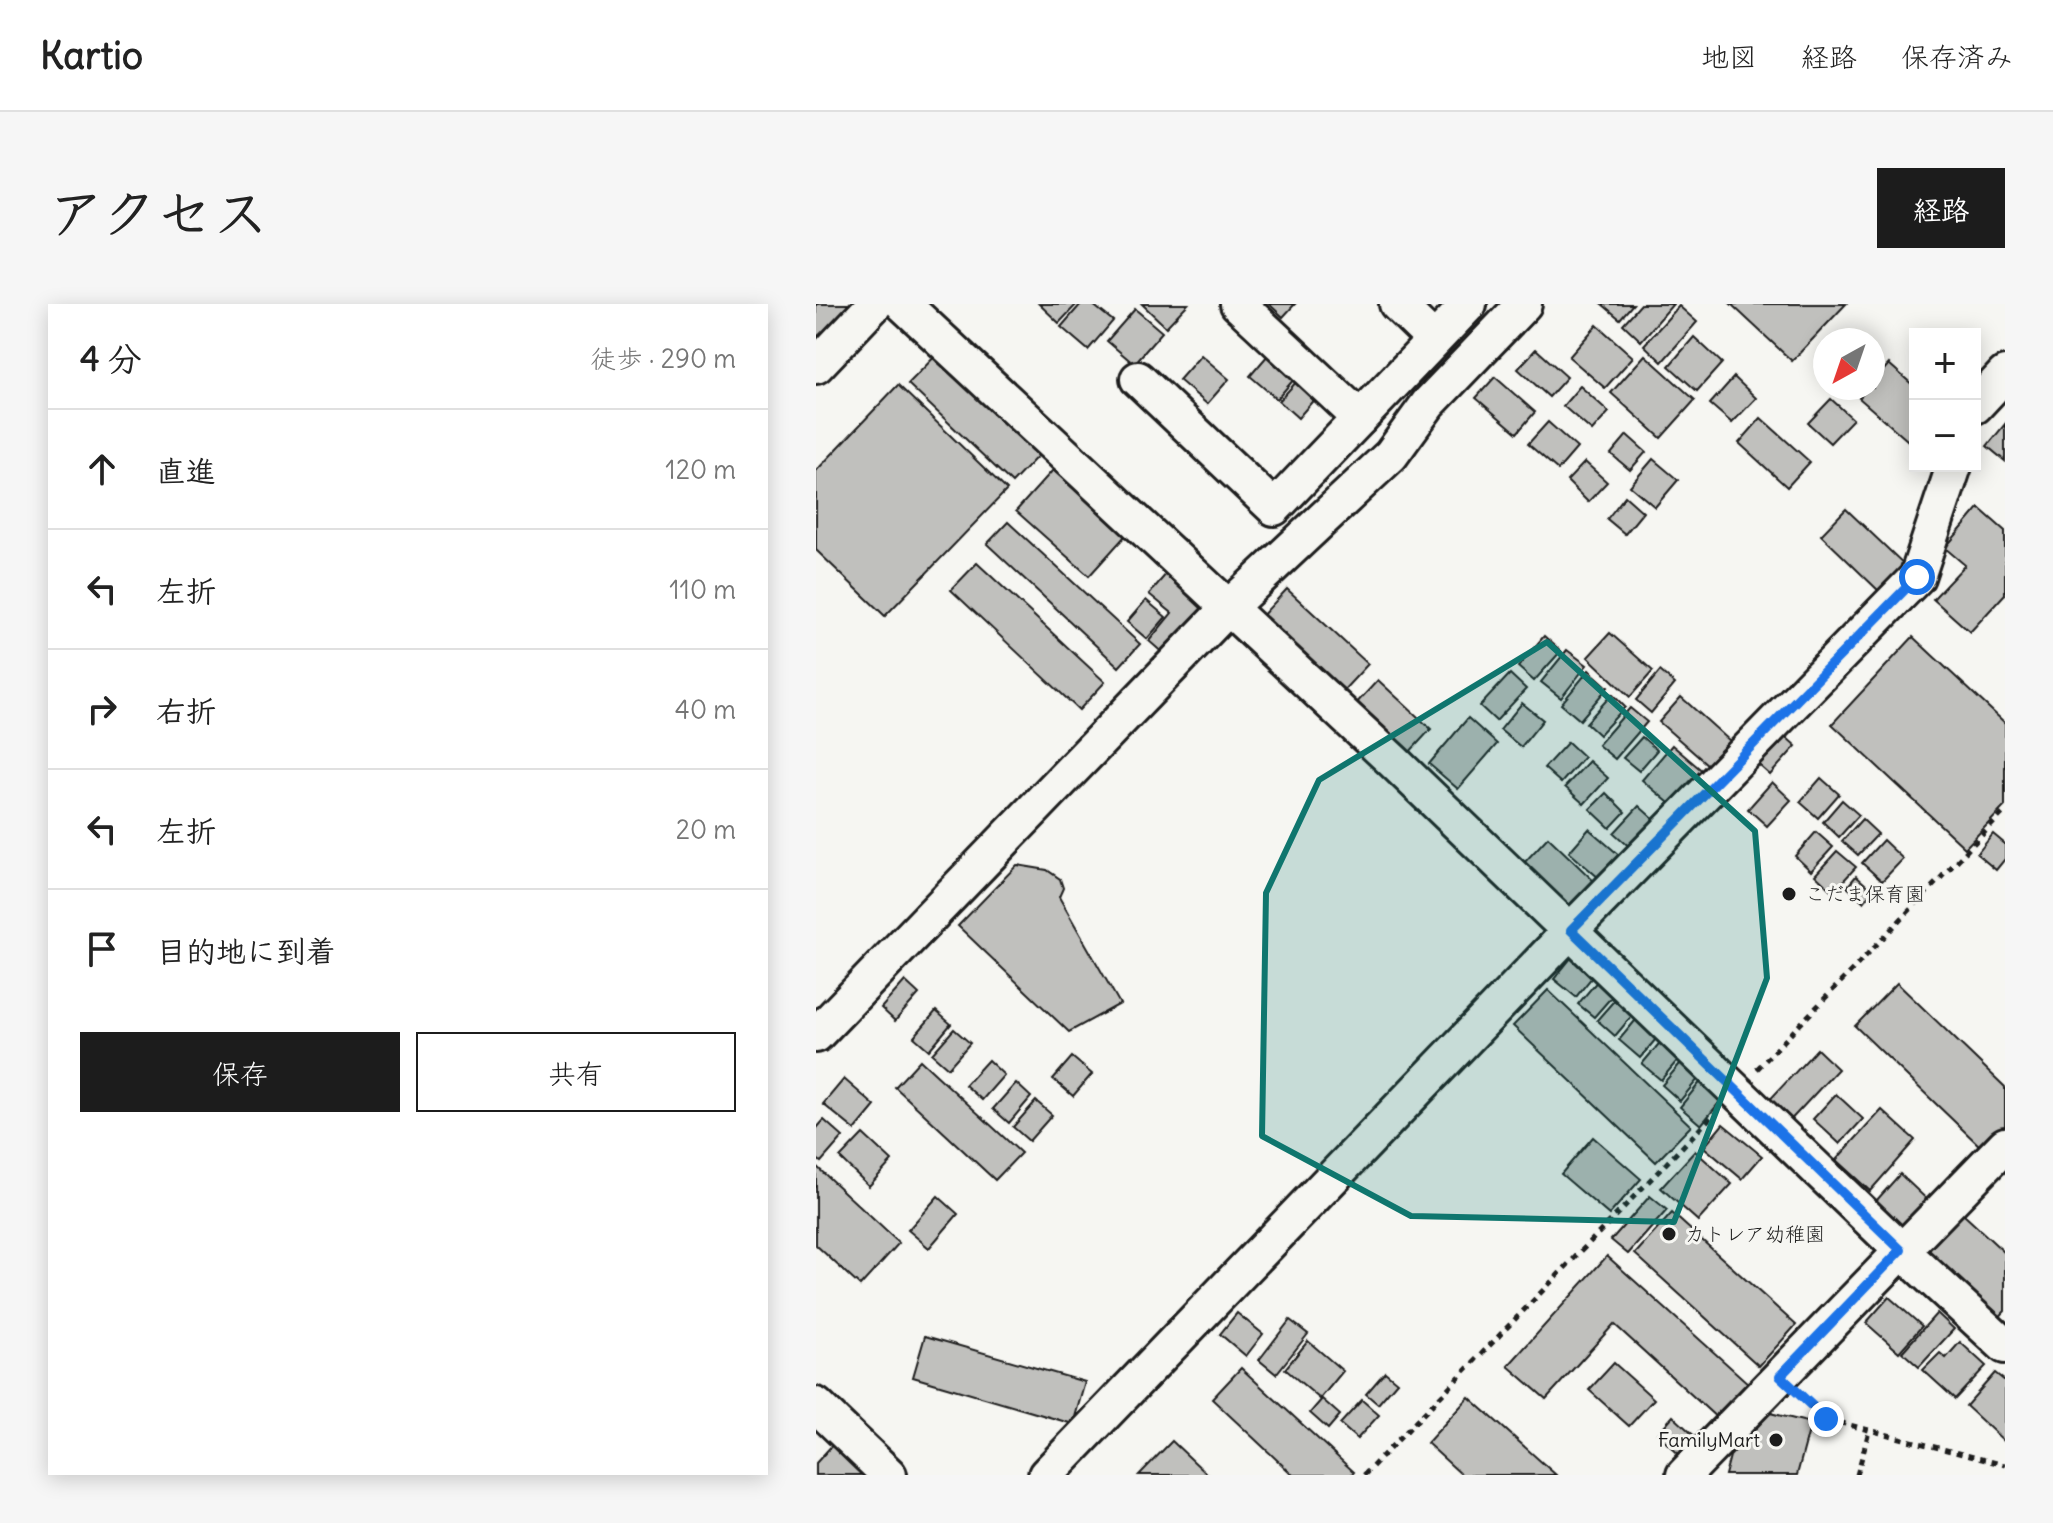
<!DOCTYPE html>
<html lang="ja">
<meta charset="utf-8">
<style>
:root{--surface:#fff;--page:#f6f6f6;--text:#222;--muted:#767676;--line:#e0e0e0;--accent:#1c1c1c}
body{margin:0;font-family:Delius,"Klee One",sans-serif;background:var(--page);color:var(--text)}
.controls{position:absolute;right:24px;top:24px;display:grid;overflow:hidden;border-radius:0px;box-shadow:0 4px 20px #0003}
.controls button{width:72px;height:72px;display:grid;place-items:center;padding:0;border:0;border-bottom:2px solid var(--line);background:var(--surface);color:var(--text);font:40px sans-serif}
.compass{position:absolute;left:997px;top:24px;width:72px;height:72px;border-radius:50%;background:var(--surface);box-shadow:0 4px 20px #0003;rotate:220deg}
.stop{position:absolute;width:24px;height:24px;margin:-18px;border:6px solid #1a73e8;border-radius:50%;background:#fff}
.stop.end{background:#1a73e8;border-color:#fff;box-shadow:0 2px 8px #0008}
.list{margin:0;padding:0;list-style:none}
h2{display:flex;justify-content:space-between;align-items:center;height:104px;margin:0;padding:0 32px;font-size:34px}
h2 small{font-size:26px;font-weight:400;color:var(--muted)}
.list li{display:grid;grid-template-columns:52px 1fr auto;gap:24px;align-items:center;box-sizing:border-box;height:120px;padding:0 32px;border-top:2px solid var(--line)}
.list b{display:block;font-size:30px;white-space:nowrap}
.list em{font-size:26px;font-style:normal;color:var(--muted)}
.actions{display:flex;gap:16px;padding:24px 32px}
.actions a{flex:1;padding:18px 0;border:2px solid var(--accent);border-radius:0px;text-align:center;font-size:28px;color:var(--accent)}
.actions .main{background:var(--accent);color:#fff}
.icon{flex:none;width:44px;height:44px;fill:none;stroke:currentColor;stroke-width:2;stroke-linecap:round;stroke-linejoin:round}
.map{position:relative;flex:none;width:1189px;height:1171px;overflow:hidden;border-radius:0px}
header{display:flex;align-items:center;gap:48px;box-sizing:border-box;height:112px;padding:0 40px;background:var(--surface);border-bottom:2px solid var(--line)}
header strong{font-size:38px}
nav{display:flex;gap:44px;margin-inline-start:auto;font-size:28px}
.intro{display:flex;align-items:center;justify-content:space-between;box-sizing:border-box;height:192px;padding:0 48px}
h1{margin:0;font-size:56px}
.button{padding:20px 36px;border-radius:0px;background:var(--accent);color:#fff;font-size:28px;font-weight:700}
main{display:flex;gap:48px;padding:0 48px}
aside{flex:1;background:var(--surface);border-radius:0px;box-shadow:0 4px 20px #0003}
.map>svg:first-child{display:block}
</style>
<header>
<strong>Kartio</strong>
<nav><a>地図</a><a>経路</a><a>保存済み</a></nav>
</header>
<div class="intro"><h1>アクセス</h1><a class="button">経路</a></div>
<main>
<aside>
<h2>4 分<small>徒歩 · 290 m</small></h2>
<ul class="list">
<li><svg class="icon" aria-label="ahead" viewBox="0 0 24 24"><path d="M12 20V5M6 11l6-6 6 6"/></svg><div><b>直進</b></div><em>120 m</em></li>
<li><svg class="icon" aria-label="left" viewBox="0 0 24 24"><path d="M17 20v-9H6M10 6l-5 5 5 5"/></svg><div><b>左折</b></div><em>110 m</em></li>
<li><svg class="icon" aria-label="right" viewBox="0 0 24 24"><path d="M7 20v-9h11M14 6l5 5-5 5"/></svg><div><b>右折</b></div><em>40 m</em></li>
<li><svg class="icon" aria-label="left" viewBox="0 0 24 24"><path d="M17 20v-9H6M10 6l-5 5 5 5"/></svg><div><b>左折</b></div><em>20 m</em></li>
<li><svg class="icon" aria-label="arrive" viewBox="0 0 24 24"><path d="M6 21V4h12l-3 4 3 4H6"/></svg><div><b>目的地に到着</b></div></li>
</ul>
<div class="actions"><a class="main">保存</a><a>共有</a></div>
</aside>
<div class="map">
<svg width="1189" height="1171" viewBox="0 0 1189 1171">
<rect width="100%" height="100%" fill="#f6f6f2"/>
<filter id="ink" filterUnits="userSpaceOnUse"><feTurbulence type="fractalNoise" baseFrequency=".0125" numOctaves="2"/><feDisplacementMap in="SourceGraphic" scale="16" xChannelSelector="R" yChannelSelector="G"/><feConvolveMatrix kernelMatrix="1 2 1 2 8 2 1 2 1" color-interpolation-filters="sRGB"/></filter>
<g filter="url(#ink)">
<g fill="#c0c0bd" stroke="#1c1c1c" stroke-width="2">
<path d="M0,0h42l-34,38 -8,-8z"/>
<path d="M223,0h38l-18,19z"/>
<path d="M265,0h11l21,17 -25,29 -27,-23z"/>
<path d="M326,0h46l-22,23z"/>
<path d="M453,0h26l-12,13z"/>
<path d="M786,0h31l-13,15z"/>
<path d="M825,0h32l-32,37 -18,-17z"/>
<path d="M915,0h115l-54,57z"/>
<path d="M863,2l18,16 -35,40 -18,-17z"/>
<path d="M319,5l27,23 -28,32 -27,-23z"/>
<path d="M781,21l36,32 -28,31 -36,-31z"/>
<path d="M878,33l28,26 -25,28 -28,-25z"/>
<path d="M129,42l103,99 -36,38 -104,-99z"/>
<path d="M720,45l31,28 -18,20 -31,-28z"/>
<path d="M385,51l28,24 -22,25 -28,-24z"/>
<path d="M452,51l27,23 -18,21 -27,-23z"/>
<path d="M829,51l50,45 -34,38 -50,-45z"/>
<path d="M1073,60l26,23v60l-56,-49 9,-10h5v-6z"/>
<path d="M679,73l40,35 -18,21 -41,-35z"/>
<path d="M918,73l22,21 -24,25 -22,-19z"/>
<path d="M482,76l19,16 -19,22 -19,-17z"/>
<path d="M82,81l109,105 -122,126 -69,-66v-79z"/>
<path d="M764,82l29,26 -17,19 -29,-25z"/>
<path d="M1015,95l22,20 -23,24 -22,-20z"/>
<path d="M945,114l49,44 -23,25 -48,-44z"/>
<path d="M732,118l29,26 -19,22 -30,-26z"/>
<path d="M1189,120v37l-18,-15z"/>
<path d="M811,131l19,17 -16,18 -19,-16z"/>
<path d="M837,155l25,21 -23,27 -25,-21z"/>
<path d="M769,158l22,20 -19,20 -21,-21z"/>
<path d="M237,166l73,65 -37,41 -73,-65z"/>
<path d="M809,192l18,16 -18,22 -18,-15z"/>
<path d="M1163,204l26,23v63l-35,38 -37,-33 32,-34 -20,-17z"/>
<path d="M1030,205l62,59 -25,27 -62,-60z"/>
<path d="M192,218l132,122 -21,23 -132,-123z"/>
<path d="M161,259l128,119 -26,28 -128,-120z"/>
<path d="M351,269l39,34 -41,48 -16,-14 23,-28 -23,-19z"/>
<path d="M471,285l81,75 -27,29 -82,-74z"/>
<path d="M330,296l20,17 -19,22 -20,-17z"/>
<path d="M794,329l43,38 -23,26 -42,-40z"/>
<path d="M728,332l17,15 -27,30 -16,-14z"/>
<path d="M1097,333l92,86v83l-40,42 -133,-124z"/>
<path d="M751,346l20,15 -26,33 -20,-16z"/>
<path d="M773,366l19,17 -28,33 -19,-16z"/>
<path d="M844,367l15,13 -24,29 -15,-13z"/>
<path d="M694,370l16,15 -30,32 -16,-15z"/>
<path d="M562,376l53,49 -25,27 -53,-49z"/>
<path d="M796,390l13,13 -26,28 -13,-12z"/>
<path d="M865,393l49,44 -22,24 -49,-43z"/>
<path d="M706,399l21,17 -22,27 -21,-17z"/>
<path d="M814,404l17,14 -32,37 -17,-14z"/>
<path d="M652,414l29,26 -39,45 -29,-25z"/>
<path d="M960,424l20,18 -26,29 -20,-18z"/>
<path d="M826,433l15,13 -18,21 -16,-13z"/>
<path d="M752,438l16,15 -23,26 -17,-15z"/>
<path d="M856,441l33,28 -30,35 -33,-28z"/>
<path d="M773,457l19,17 -24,26 -19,-17z"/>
<path d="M1005,474l18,16 -21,24 -18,-16z"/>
<path d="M956,478l19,18 -24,26 -19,-17z"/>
<path d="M790,489l19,19 -15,16 -20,-19z"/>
<path d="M1026,496l17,15 -20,22 -16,-15z"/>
<path d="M823,502l19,17 -25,27 -19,-17z"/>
<path d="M1046,515l16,15 -20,21 -16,-14z"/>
<path d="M773,525l30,26 -20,23 -30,-26z"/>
<path d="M1000,528l17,15 -22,24 -16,-15z"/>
<path d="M1177,530l12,10v15l-9,11 -19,-16z"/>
<path d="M732,533l50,48 -25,28 -51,-48z"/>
<path d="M1067,536l20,19 -21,22 -20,-18z"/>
<path d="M1021,547l19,16 -23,25 -18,-17z"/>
<path d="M201,561l30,5 13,9 3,9 -4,9 61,107 -51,28 -111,-106z"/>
<path d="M1040,572l17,15 -9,11 -17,-15z"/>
<path d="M755,654l22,18 -17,21 -22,-18z"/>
<path d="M783,675l16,14 -21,24 -16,-13z"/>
<path d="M89,677l14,13 -24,27 -14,-13z"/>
<path d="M1081,679l108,104v42l-21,21 -129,-124z"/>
<path d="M732,686l143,136 -35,36 -143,-136z"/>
<path d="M803,691l18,15 -22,26 -18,-16z"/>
<path d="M120,707l15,13 -22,26 -15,-13z"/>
<path d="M824,711l21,18 -21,25 -21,-18z"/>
<path d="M138,725l16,14 -22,25 -16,-14z"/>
<path d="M847,735l19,16 -21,25 -19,-16z"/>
<path d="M1001,745l21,20 -53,57 -21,-20z"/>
<path d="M256,753l20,17 -19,22 -20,-17z"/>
<path d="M869,754l18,15 -23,28 -18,-16z"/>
<path d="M104,756l101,93 -26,27 -100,-93z"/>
<path d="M172,756l16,15 -22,25 -17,-15z"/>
<path d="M28,775l31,27 -20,24 -32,-26z"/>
<path d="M886,776l21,18 -22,27 -21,-18z"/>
<path d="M200,779l15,14 -22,26 -16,-14z"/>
<path d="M1020,790l27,25 -23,25 -27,-25z"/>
<path d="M220,797l16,14 -23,26 -16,-14z"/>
<path d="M1066,806l33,30 -45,51 -34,-31z"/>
<path d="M8,816l19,17 -22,25 -5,-4v-29z"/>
<path d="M907,820l39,32 -20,23 -38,-32z"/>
<path d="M47,830l29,27 -23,25 -29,-28z"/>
<path d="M777,833l48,42 -32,36 -48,-41z"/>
<path d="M879,847l37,33 -34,37 -37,-33z"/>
<path d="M0,862l83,77 -39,43 -44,-41z"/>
<path d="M1084,870l33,31 -24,27 -33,-31z"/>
<path d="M122,892l20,18 -29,34 -21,-18z"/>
<path d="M834,892l17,14 -39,44 -17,-14z"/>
<path d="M856,909l124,112 -37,41 -124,-112z"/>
<path d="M1147,910l42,39v58l-11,12 -72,-67z"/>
<path d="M791,952l142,128 -31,35 -104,-95 -68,75 -38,-33z"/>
<path d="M1073,993l33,29 -23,26 -33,-29z"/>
<path d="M421,1009l26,21 -17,22 -26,-22z"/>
<path d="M1121,1009l17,16 -35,38 -17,-15z"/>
<path d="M474,1016l18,14 -32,40 -17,-14z"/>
<path d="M109,1032l160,46 -12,42 -160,-47z"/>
<path d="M492,1037l35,30 -23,28 -35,-30z"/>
<path d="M1144,1038l26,24 -31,33 -32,-29 17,-17 6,5z"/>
<path d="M798,1059l40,36 -25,27 -40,-36z"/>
<path d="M425,1064l113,104 -3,3h-58l-81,-76z"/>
<path d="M569,1068l12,10 -19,22 -12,-10z"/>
<path d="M1179,1069l10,8v61l-39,-36z"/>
<path d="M653,1093l87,78h-94l-35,-32z"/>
<path d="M506,1095l18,16 -12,14 -18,-16z"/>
<path d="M546,1096l17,15 -22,24 -17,-15z"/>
<path d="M954,1109l41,10 -14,52h-72l5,-19z"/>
<path d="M857,1112l29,27 -16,18 -29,-27z"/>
<path d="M356,1137l36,34h-69z"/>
<path d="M19,1138l34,33h-53v-12z"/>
</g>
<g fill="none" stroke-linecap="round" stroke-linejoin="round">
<defs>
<g id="street">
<path d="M87,0l491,458 507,488 104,96"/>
<path d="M422,0l122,114"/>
<path d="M581,0l37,36"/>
<path d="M0,62l59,-62"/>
<path d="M322,75l136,129 195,-204"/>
<path d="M1159,102l30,-32"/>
<path d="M0,731l413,-428 162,-152 37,-51 96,-100"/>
<path d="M0,1101l73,70"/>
<path d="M230,1171l525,-545 346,-353 37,-111"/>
<path d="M868,1171l321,-330"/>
</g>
</defs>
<use href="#street" stroke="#1c1c1c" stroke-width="40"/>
<g stroke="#1c1c1c" stroke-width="5" stroke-dasharray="6 6" stroke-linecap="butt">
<path d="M941,765l248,-258"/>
<path d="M985,1092l25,23 179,46"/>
<path d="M548,1171l353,-364"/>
<path d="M1041,1171l12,-44"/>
</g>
<use href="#street" stroke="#f6f6f2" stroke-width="34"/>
</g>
</g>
<g fill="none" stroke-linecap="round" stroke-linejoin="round" filter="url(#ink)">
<path stroke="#1a73e8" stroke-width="10" d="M1010,1115l-46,-43 121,-126 -330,-320 346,-353"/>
</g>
<path fill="#0f766e" fill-opacity="0.2" stroke="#0f766e" stroke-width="6" stroke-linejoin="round" d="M731,338l208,189 12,147 -93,244 -263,-6 -149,-80 4,-243 53,-113z"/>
<g fill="#1c1c1c" stroke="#f6f6f2" stroke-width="3">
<circle cx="973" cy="590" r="8"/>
<circle cx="853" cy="930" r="8"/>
<circle cx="960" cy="1136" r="8"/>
</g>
<g text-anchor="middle" stroke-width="6" stroke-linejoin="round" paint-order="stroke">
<g font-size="20" fill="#1c1c1c" stroke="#f6f6f2" text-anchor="start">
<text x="989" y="597">こだま保育園</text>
<text x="869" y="937">カトレア幼稚園</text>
<text x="944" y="1143" text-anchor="end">FamilyMart</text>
</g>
</g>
</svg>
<div class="controls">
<button>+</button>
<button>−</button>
</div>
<svg class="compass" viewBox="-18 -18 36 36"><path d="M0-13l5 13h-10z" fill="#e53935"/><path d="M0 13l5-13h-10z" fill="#767676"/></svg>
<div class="stop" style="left:1101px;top:273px"></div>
<div class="stop end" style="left:1010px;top:1115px"></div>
</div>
</main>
